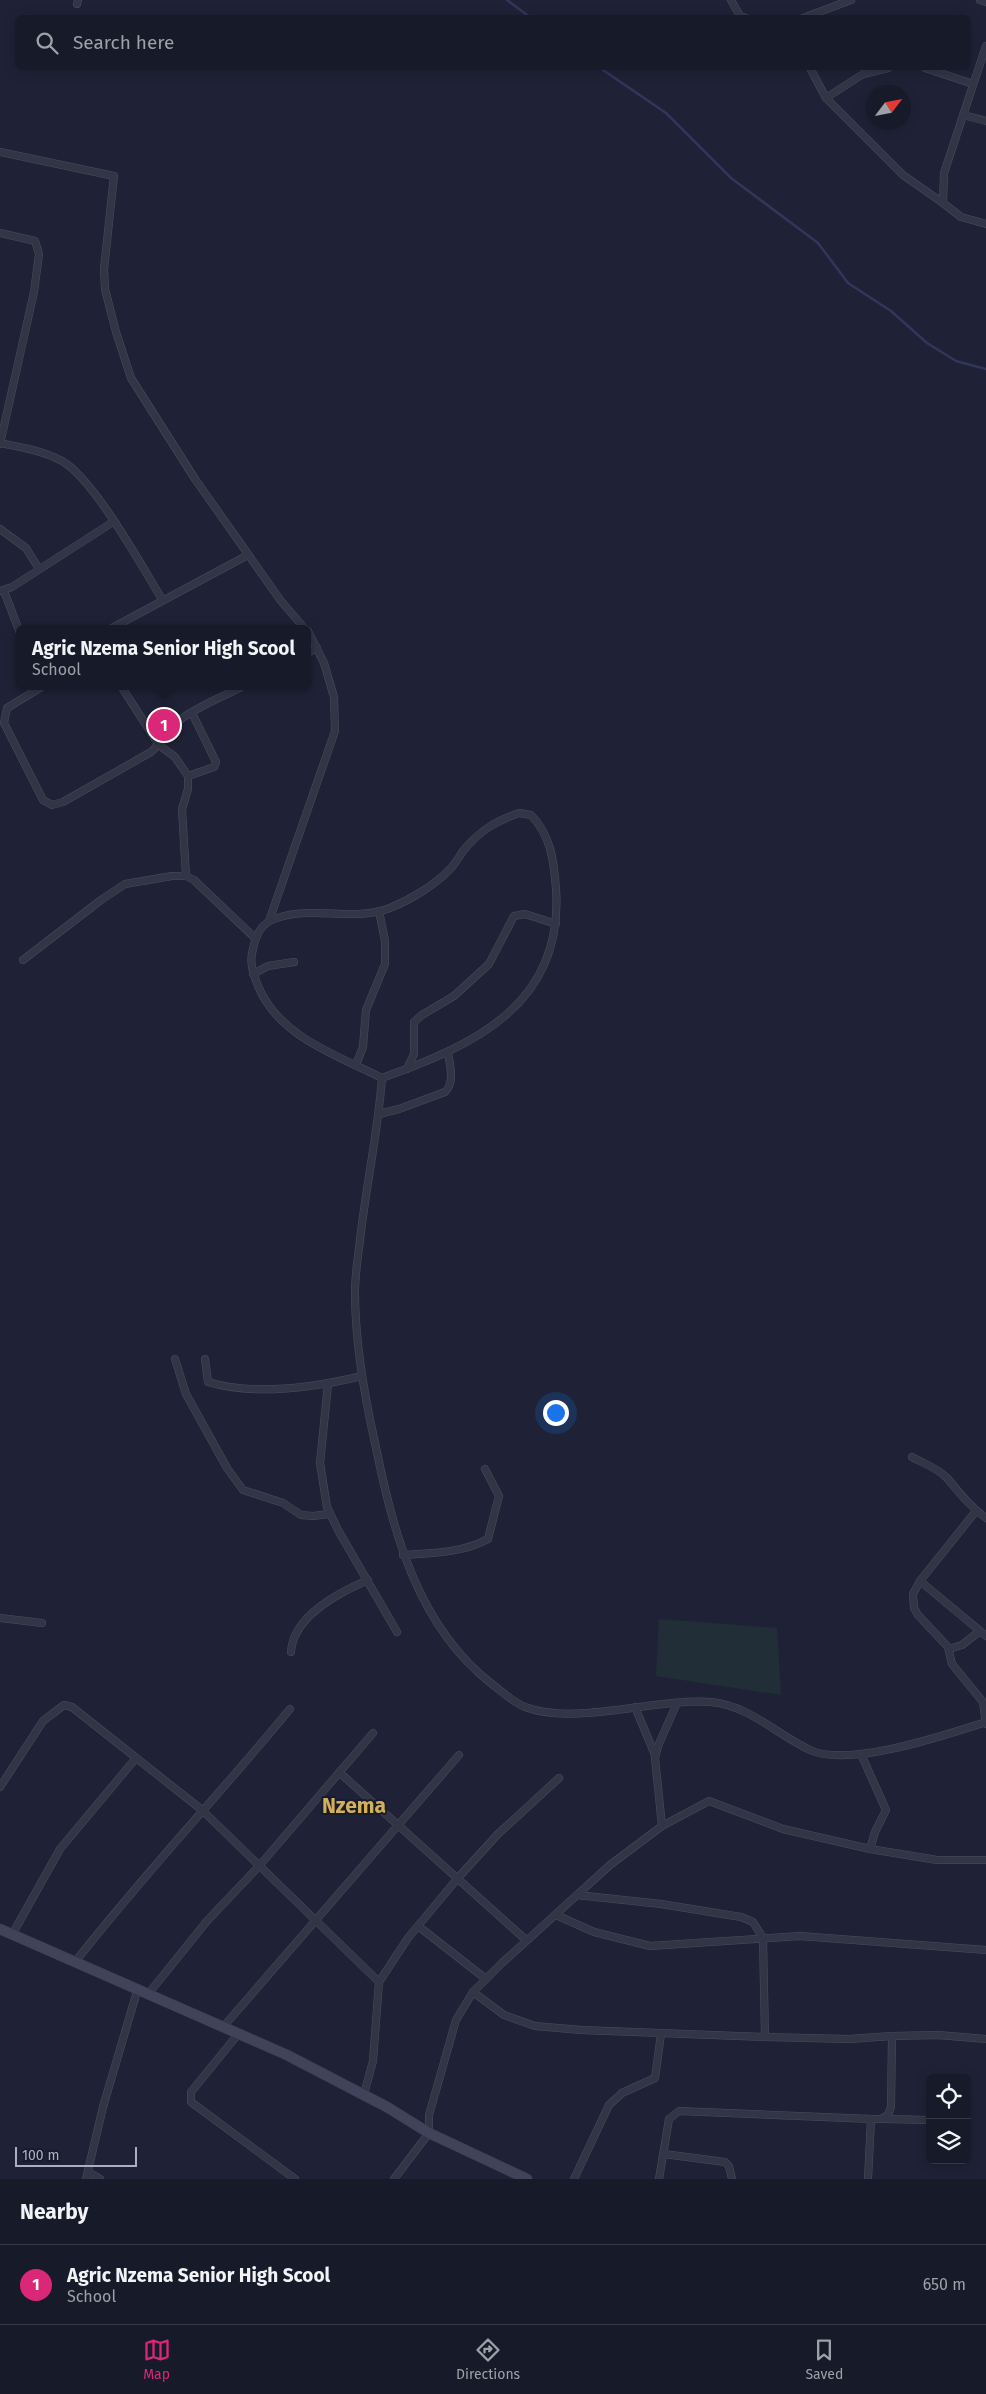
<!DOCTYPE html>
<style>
:root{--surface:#171a28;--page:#202330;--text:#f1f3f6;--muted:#9ea1a8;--line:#363845;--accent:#db2777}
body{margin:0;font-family:"Fira Sans",sans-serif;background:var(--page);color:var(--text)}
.controls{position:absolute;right:15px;bottom:15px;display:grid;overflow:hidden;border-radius:8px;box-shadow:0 2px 12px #0003}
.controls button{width:45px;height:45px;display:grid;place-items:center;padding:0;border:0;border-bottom:1px solid var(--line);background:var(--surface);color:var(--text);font:25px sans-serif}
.compass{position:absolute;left:866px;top:85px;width:45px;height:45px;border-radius:50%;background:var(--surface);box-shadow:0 2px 12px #0003;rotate:58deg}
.scale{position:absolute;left:15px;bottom:12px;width:122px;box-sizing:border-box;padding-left:5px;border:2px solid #acafc4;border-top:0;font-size:14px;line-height:18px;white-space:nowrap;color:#acafc4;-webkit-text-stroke:4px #181b2b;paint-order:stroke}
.you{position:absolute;left:555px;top:1412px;width:18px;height:18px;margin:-12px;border:4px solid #fff;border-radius:50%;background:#1a73e8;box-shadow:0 0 0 8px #1a73e833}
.badge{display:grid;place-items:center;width:32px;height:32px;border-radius:50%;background:var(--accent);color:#fff;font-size:16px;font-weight:700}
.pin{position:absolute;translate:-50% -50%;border:2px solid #fff;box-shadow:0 1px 5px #0006}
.popup{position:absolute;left:16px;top:625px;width:295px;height:65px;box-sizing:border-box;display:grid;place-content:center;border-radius:8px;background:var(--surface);filter:drop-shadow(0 1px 4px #0005);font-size:16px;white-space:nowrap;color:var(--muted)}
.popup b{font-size:19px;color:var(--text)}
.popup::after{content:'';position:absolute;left:50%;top:100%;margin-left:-10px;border:10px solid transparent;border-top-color:var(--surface)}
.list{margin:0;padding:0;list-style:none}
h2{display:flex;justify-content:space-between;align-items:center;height:65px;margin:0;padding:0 20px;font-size:21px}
h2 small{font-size:16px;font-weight:400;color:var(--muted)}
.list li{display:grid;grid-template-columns:32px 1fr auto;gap:15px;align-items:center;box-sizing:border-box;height:80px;padding:0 20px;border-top:1px solid var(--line)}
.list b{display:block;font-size:19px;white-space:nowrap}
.list p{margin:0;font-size:16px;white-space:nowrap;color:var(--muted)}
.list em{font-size:16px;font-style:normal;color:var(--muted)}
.icon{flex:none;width:28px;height:28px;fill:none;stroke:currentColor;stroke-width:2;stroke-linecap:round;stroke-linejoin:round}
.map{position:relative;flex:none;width:986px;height:2179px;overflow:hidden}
.search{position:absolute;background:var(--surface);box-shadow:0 2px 12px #0003;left:15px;right:15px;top:15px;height:55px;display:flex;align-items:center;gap:12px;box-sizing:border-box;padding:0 18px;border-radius:8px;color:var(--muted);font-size:19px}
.sheet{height:145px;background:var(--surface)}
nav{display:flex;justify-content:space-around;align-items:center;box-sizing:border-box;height:70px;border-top:1px solid var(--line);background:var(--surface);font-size:14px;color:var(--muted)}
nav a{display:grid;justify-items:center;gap:2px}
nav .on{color:var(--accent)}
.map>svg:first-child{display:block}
</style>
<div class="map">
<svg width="986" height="2179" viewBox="0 0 986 2179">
<rect width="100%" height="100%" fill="#1f2236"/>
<path fill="#212e37" d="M659,1619l118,9 4,67 -125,-19z"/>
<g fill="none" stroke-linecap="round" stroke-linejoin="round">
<g stroke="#31365b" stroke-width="2.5">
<path d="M507,0l24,18"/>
<path d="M600,68l66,45 65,65 87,65 30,40 43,28 36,32 29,18 30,8"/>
</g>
<defs>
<g id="street">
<path d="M731,0l9,16 6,2"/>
<path d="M980,0l6,2"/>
<path d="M77,4l1,-4"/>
<path d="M803,18l48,-18"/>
<path d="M986,46l-42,127 -1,30 18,14 25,7"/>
<path d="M810,68l16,30 37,-24 25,-6"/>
<path d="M925,68l48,16"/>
<path d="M826,98l77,77 40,28"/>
<path d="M963,115l23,6"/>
<path d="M0,152l114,24 -10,93 1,20 11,43 15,46 64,101 86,122 24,28"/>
<path d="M0,233l35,8 4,13 -5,38 -34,152"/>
<path d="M0,443c21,4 43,8 62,18 32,18 79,104 100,138"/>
<path d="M0,529l26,19 13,21"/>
<path d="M0,591l12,-4 101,-65"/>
<path d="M4,591l16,42"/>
<path d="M110,629l138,-74"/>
<path d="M308,653l9,-5"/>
<path d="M43,686l-36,22 -3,15 39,77 9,5 11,-3 88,-50c11,-10 17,-23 29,-32 18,-14 43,-23 63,-34"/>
<path d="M121,686l38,59 16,12 13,19v13l-6,20 4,67"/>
<path d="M188,776l26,-9 2,-5 -24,-49"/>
<path d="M519,813l12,2c20,21 23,46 25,74 8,115 -81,156 -174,189 -45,-23 -103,-41 -124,-92 -5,-13 -9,-24 -5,-37 2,-10 7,-23 17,-28 37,-18 82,2 120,-13 20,-8 45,-23 60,-39 5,-5 9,-12 13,-18 16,-20 33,-30 56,-38z"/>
<path d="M269,921l66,-190 -1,-34 -10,-34 -16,-32"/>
<path d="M23,960l78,-60 24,-16 47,-8h14l8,4 61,58"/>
<path d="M253,974l15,-8 26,-4"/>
<path d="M356,1065l7,-18 3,-37 19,-46v-23l-6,-30"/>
<path d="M407,1069l7,-15v-32l8,-7 32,-19 35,-32 25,-48 11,-2 31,10"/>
<path d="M382,1078c-4,54 -16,108 -22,162 -2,17 -5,35 -5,52 0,50 9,102 20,151 18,88 42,183 117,241 10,8 21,18 33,23 49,19 131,-9 186,-5 37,3 67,33 99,48 39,18 135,-15 176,-28"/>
<path d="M379,1114l20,-5 46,-17c10,-9 5,-27 3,-39"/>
<path d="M175,1359l11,35 41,74 16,22 40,13 18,12 12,1 16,-2"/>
<path d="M205,1359l3,23c46,14 108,5 154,-6"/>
<path d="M328,1384l-8,79 7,44 11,23 59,102"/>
<path d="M912,1457c11,6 27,12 35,21 12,14 23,29 39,40"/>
<path d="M976,1511l-56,70 -7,13 1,14 4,7 30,32 4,17 31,38 3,22"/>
<path d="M403,1555c28,-2 60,-2 85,-16l11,-43 -14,-27"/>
<path d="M920,1581l66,55"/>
<path d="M0,1618l42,5"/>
<path d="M949,1649l13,-4 18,-14"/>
<path d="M291,1652c2,-36 47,-59 77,-72"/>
<path d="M635,1707l20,48"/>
<path d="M861,1754l25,56 -11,22 -5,17 67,11h49"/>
<path d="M340,1773l186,167"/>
<path d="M0,1787l43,-66 21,-16 8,2 130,103 177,172"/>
<path d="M662,1826l47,-25 74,28 87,20"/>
<path d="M577,1895l84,9 80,13 12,5 10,16 2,99"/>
<path d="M556,1915l38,17 56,14 150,-10 186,14"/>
<path d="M418,1926l68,53"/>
<path d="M13,1933l47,-84 76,-91"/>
<path d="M76,1961c68,-87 144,-167 214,-252"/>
<path d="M473,1992l31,23 31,11 46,4 184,7 84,2 43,-3"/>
<path d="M149,1993l58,-72 53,-56 113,-132"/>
<path d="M224,2026l235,-271"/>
<path d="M239,2033l-48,59v10l104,77"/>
<path d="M364,2094l9,-33 6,-79 29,-44 49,-59 41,-45 61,-56"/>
<path d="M884,2119l46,1"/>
<path d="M664,2154l61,8 4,4 3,13"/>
<path d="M88,2172l12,7"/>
<path d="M86,2179l17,-72 35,-119"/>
<path d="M394,2179l35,-46v-18l27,-95 17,-28 29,-29 108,-98 52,-39 -7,-68 3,-12 19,-43"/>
<path d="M574,2179l35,-74 13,-12 33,-15 6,-44"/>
<path d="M659,2179l10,-60 10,-8 192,8"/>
<path d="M868,2179l3,-60h10l7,-4 3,-8 1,-71 46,-1 48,4"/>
</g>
<path id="secondary" d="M0,1929l287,126 100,52 42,26 98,46"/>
</defs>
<use href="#street" stroke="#4a4d5f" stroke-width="8"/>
<use href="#secondary" stroke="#393c4d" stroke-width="11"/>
<use href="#street" stroke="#323546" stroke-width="7"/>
<use href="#secondary" stroke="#404359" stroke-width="10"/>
</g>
<g text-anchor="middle" stroke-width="4" stroke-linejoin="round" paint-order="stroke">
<g font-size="21" font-weight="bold" fill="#d3b058" stroke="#181b2b">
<text x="354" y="1813">Nzema</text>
</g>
</g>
</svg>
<div class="controls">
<button><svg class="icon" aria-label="locate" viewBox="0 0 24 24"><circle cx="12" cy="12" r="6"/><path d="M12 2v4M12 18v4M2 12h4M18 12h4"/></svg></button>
<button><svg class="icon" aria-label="layers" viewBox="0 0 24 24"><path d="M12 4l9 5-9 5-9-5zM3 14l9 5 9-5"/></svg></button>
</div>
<svg class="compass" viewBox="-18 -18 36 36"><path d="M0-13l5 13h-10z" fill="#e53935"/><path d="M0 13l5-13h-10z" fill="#9ea1a8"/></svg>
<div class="scale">100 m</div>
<div class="you"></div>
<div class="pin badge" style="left:164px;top:725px">1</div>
<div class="popup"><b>Agric Nzema Senior High Scool</b>School</div>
<div class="search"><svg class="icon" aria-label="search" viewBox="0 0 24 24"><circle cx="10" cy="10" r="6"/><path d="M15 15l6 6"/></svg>Search here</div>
</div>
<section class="sheet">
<h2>Nearby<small></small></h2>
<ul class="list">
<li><span class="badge">1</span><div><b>Agric Nzema Senior High Scool</b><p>School</p></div><em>650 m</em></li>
</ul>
</section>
<nav>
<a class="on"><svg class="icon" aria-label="map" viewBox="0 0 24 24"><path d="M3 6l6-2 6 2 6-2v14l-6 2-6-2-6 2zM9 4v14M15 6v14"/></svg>Map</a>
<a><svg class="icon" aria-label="directions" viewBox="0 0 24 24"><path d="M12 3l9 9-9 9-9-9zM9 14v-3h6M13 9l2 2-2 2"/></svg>Directions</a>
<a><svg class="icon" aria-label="saved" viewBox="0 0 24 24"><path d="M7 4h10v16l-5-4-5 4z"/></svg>Saved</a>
</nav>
